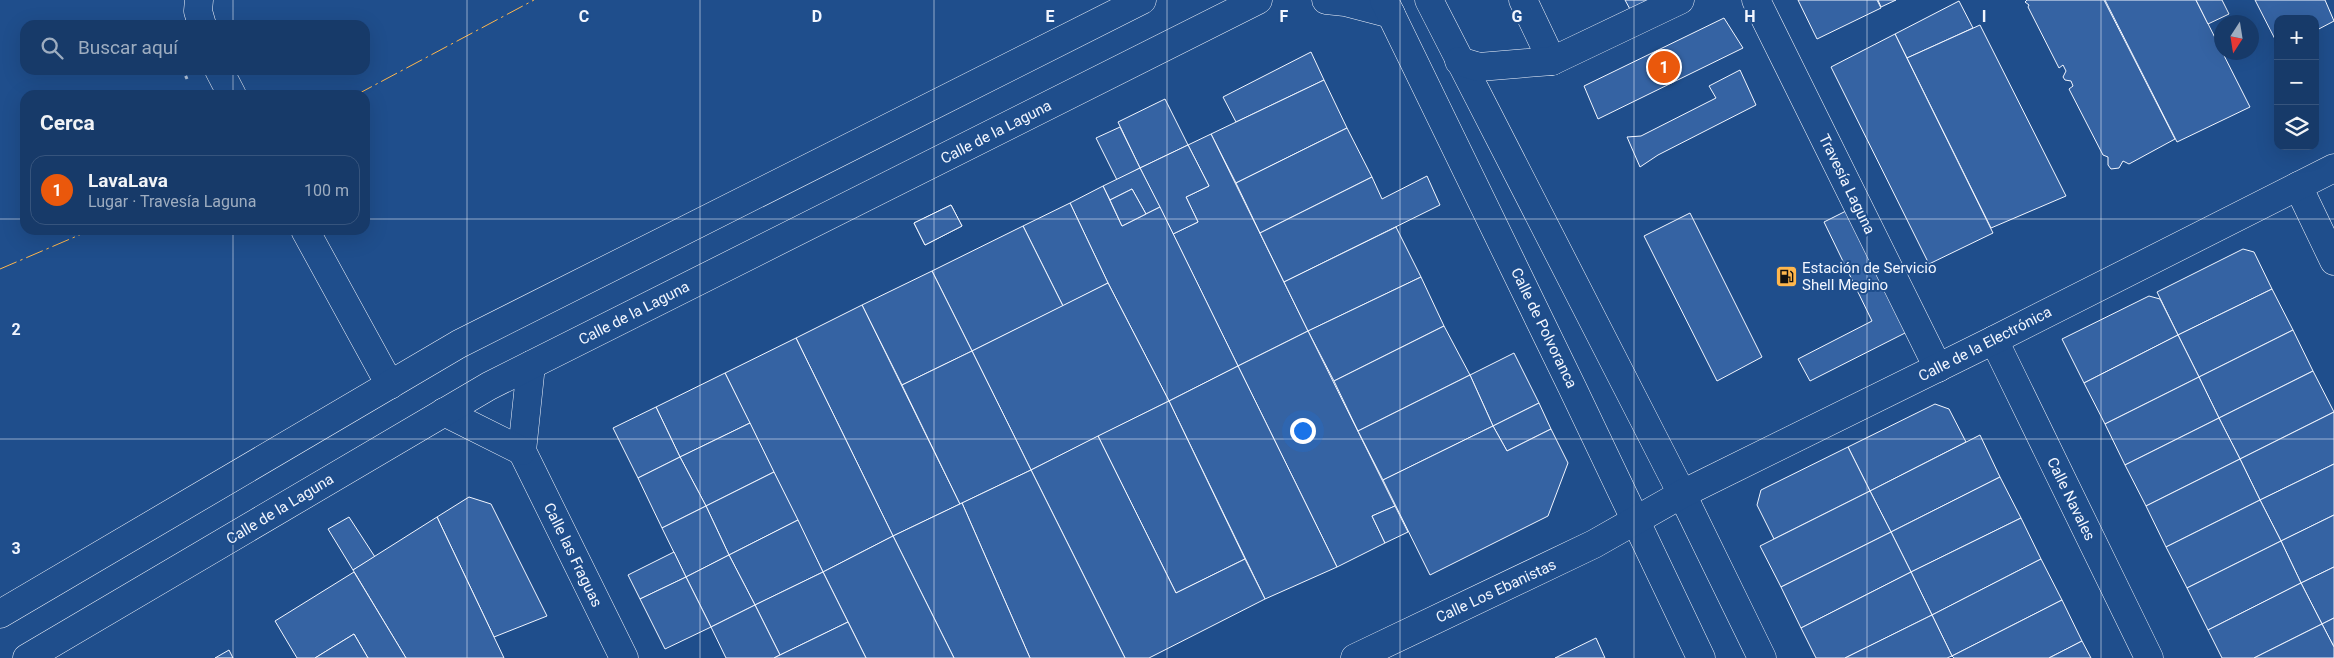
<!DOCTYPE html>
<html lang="es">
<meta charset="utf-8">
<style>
:root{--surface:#173a69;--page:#20416f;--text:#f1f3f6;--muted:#9eadc0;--line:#36547d;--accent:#ea580c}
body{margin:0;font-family:Roboto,sans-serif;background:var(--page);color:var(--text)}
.controls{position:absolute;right:15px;top:15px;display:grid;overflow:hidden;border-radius:10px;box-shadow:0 5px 20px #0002}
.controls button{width:45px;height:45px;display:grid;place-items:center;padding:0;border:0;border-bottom:1px solid var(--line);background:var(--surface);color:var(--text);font:25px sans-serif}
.compass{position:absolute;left:2214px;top:15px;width:45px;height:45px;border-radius:50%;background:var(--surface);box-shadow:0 5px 20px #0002;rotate:192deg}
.you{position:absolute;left:1302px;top:430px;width:18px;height:18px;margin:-12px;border:4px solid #fff;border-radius:50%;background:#1a73e8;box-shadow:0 0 0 8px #1a73e833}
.badge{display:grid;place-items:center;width:32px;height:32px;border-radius:50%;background:var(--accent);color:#fff;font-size:16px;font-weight:700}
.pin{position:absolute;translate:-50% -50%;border:2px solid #fff;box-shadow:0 1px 5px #0006}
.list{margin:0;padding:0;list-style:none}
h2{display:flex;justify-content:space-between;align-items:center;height:65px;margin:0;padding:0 20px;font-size:21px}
h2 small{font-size:16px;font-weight:400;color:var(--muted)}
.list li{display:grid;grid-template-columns:32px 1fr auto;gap:15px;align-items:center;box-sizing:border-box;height:70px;margin:0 10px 10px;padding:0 10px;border:1px solid var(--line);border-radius:15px}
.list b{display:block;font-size:19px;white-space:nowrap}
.list p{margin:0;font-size:16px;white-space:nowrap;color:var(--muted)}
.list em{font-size:16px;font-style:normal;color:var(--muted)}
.icon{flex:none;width:28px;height:28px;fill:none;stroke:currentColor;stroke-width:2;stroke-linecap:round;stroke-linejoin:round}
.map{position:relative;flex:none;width:2334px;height:658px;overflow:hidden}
.search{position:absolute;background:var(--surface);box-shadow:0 5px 20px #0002;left:20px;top:20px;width:350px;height:55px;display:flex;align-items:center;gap:12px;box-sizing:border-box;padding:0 18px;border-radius:15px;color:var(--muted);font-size:19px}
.panel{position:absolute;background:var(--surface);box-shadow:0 5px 20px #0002;left:20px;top:90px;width:350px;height:145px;border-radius:15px}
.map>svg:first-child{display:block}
</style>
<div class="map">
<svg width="2334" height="658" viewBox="0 0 2334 658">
<rect width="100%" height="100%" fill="#1f4e8c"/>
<g fill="#3563a3" stroke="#f2f6ff">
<path d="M1625,0h29l-23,11z"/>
<path d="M1798,0h79l4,8 -64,31z"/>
<path d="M1878,0h18l-15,7z"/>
<path d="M2027,0h77l71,139 -46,25 -6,-3 -4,7 -8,1 -3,-4v-8l-5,-2 -34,-66 4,-3 -2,-5 -6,-1 -2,-3 3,-6 -3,-6 -4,3 -31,-61 1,-2 -4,-3z"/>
<path d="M2105,0h91l54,107 -73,35z"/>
<path d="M2196,0h26l7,14 -21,10z"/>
<path d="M2255,0h70l9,21 -19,10v-12h-37v26z"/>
<path d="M1959,1l14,27 -66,30 -12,-24z"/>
<path d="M1724,18l19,30 -145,71 -14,-33z"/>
<path d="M1980,25l86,171 -75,32 -84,-170z"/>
<path d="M1895,34l98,199 -64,31 -98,-197z"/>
<path d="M1311,52l13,28 -88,42 -13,-25z"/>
<path d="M1740,70l16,35 -98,50 -18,12 -13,-30 14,-1 75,-38 -7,-12z"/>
<path d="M1324,80l23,48 -111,55 -25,-49z"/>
<path d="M1165,99l23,46 -48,23 -22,-46z"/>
<path d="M1120,127l20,41 -23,12 -21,-42z"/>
<path d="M1347,128l25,49 -112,56 -24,-50z"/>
<path d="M1211,134l97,197 -70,35 -65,-132 25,-12 -12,-25 23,-11 -21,-41z"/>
<path d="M1188,145l21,41 -23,11 12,25 -25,12 -33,-66z"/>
<path d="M1140,168l20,39 -14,7 -14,-25 -22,11 -7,-14z"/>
<path d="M1427,176l13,29 -156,77 -24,-49 112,-56 10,22z"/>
<path d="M1103,186l19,40 38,-19 78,159 -69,35 -61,-118 -38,-80z"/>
<path d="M1132,189l14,25 -24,12 -12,-26z"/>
<path d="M1070,203l38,80 -45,23 -40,-80z"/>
<path d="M951,205l11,21 -37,19 -11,-22z"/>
<path d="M951,205l11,21 -37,19 -11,-22z"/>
<path d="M1846,211l61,121 -97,49 -12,-22 74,-38 -48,-99z"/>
<path d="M1690,213l72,144 -45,24 -73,-145z"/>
<path d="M1023,226l40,80 -91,45 -40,-80z"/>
<path d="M1396,227l25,50 -113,54 -24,-49z"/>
<path d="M2243,249l11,3 18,37 -94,46 -21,-43z"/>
<path d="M932,271l40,80 -70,34 -40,-80z"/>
<path d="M1421,277l23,49 -110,55 -26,-50z"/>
<path d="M1108,283l61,118 -138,69 -59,-119z"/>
<path d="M2272,289l21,41 -94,47 -21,-42z"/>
<path d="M2149,296l11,3 18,36 -94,48 -22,-44z"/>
<path d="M862,305l98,199 -67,32 -97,-198z"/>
<path d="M1444,326l26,49 -112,56 -24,-50z"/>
<path d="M2293,330l20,41 -94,47 -20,-41z"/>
<path d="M1308,331l87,175 -23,10 13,27 -48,24 -99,-201z"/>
<path d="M2178,335l21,42 -94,47 -21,-41z"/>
<path d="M796,338l97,198 -70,36 -98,-199z"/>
<path d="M972,351l59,119 -71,34 -58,-119z"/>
<path d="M1514,353l25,50 -46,23 -23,-51z"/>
<path d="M1238,366l99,201 -72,32 -96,-198z"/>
<path d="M2313,371l21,41 -94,47 -21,-41z"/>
<path d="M725,373l25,50 -70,34 -24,-50z"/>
<path d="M1470,375l23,51 -110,54 -25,-49z"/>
<path d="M2199,377l20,41 -94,47 -20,-41z"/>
<path d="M1169,401l76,158 -69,34 -78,-157z"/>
<path d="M1539,403l12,26 -44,22 -14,-25z"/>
<path d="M1935,404l14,5 17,33 -96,49 -22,-44z"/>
<path d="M656,407l24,50 -42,21 -25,-50z"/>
<path d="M2334,412v52l-74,36 -20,-41z"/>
<path d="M2219,418l21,41 -94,47 -21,-41z"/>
<path d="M750,423l24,49 -68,34 -26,-49z"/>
<path d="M1493,426l14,25 44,-22 17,34 -20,53 -118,59 -47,-95z"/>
<path d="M1980,435l20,42 -109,55 -21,-41z"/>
<path d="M1098,436l78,157 69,-34 20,40 -116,59h-24l-94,-188z"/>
<path d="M1848,447l22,44 -96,48 -17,-34 4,-15z"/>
<path d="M680,457l26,49 -44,22 -24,-50z"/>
<path d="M2240,459l20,41 -94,47 -20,-41z"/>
<path d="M2334,464v51l-53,26 -21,-41z"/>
<path d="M1031,470l94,188h-95l-68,-155z"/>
<path d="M774,472l24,48 -69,35 -23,-49z"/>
<path d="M2000,477l21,41 -110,54 -20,-40z"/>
<path d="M1870,491l21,41 -110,55 -21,-41z"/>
<path d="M469,497l22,7 56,112 -53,21 -57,-120z"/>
<path d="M2260,500l21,41 -94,47 -21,-41z"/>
<path d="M962,503l68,155h-76l-61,-122z"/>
<path d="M706,506l23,49 -43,22 -24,-49z"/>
<path d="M1395,506l13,26 -23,11 -13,-27z"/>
<path d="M2334,515v52l-33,16 -20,-42z"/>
<path d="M349,517l26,40 -22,13 -25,-41z"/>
<path d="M437,517l57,120 10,21h-98l-53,-88z"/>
<path d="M2021,518l20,41 -109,56 -21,-43z"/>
<path d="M798,520l25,52 -68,33 -26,-50z"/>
<path d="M1891,532l20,40 -110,56 -20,-41z"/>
<path d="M893,536l61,122h-88l-43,-86z"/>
<path d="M2281,541l20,42 -93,47 -21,-42z"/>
<path d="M674,552l12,25 -46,22 -12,-24z"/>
<path d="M729,555l26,50 -44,22 -25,-50z"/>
<path d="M2041,559l21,41 -110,56 -20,-41z"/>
<path d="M2334,567v51l-12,6 -21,-41z"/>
<path d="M354,572l52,86h-38l-14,-24 -39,24h-18l-22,-37z"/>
<path d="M823,572l25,50 -68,33 -25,-50z"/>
<path d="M1911,572l21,43 -87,43h-29l-15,-30z"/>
<path d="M686,577l25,50 -46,22 -25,-50z"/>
<path d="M2301,583l21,41 -68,34h-32l-14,-28z"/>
<path d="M2062,600l20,41 -33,17h-95l-2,-2z"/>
<path d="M755,605l25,50 -6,3h-48l-15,-31z"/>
<path d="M1932,615l20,41 -5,2h-102z"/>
<path d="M2334,618v29l-12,-23z"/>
<path d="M848,622l18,36h-92l6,-3z"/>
<path d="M2322,624l12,23v11h-80z"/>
<path d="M354,634l14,24h-53z"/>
<path d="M1596,638l9,20h-50z"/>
<path d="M2082,641l9,17h-42z"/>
<path d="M229,650l4,8h-18z"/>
</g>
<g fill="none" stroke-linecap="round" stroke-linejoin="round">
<defs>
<g id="minor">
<path d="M199,0l-1,11 4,14"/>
<path d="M1326,0l19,2 46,12"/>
<path d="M1384,0l188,387 129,271"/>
<path d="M1429,0l253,494 80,164"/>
<path d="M1523,0l29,61"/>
<path d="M1756,0l182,368"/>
<path d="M1459,61l20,6 73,-6 128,-61"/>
<path d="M219,70l13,25"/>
<path d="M2298,186l36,75"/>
<path d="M305,230l85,155"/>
<path d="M1994,340l155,318"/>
<path d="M531,365l-9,86 102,207"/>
<path d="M444,412l78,39"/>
<path d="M0,614l459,-270 683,-344"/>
<path d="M27,658l462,-272 769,-386"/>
<path d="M1355,658l239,-114 88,-50 312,-154 340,-172"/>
</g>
</defs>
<use href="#minor" stroke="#f2f6ff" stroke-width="29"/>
<path stroke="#b3c4dc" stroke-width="3" stroke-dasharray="4 2.5" stroke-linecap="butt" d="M183,70l4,9"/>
<use href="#minor" stroke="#1f4e8c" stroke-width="28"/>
<g stroke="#ffb74d" stroke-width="1" stroke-dasharray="18 4 2.5 4" stroke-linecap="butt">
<path d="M356,95l178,-95"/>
<path d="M0,269l91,-39"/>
</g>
</g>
<path fill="none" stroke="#f2f6ff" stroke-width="1" stroke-opacity="0.55" d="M233,0v25M467,0v658M700,0v658M934,0v658M1167,0v658M1400,0v658M1634,0v658M1867,0v658M2101,0v658M233,70v25M0,219h25M365,219h1969M233,230v428M0,439h2334"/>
<defs>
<symbol id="fuel-square" viewBox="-11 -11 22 22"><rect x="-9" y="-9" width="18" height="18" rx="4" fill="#ffb74d" stroke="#1f4e8c"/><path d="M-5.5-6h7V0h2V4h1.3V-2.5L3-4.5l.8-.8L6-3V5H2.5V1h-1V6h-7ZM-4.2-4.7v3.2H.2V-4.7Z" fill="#111"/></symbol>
</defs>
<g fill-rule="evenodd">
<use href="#fuel-square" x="1774" y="264" width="25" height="25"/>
</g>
<g text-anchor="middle" stroke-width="4" stroke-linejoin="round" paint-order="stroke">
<g font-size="15" fill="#f2f6ff" stroke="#1f4e8c">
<text transform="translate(996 132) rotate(-27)" y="5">Calle de la Laguna</text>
<text transform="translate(1847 184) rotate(64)" y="5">Travesía Laguna</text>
<text transform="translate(634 313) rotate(-27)" y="5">Calle de la Laguna</text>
<text transform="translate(1544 328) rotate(64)" y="5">Calle de Polvoranca</text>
<text transform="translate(1985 344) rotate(-27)" y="5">Calle de la Electrónica</text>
<text transform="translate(2071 499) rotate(64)" y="5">Calle Navales</text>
<text transform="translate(280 509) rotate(-31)" y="5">Calle de la Laguna</text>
<text transform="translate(573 555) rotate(64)" y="5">Calle las Fraguas</text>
<text transform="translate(1496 591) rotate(-25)" y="5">Calle Los Ebanistas</text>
</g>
<g font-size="15" fill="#f2f6ff" stroke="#1f4e8c" text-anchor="start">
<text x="1802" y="273">Estación de Servicio<tspan x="1802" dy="17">Shell Megino</tspan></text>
</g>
</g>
<g font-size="16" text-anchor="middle" font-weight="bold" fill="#f2f6ff" stroke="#1f4e8c" stroke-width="4" stroke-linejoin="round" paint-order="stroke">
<text x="584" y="22">C</text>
<text x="817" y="22">D</text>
<text x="1050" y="22">E</text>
<text x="1284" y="22">F</text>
<text x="1517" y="22">G</text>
<text x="1750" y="22">H</text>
<text x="1984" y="22">I</text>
<text x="16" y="335">2</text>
<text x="16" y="554">3</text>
</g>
</svg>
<div class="controls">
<button>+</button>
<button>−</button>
<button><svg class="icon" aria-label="layers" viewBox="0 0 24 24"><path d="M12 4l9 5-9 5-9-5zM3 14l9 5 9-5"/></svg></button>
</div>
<svg class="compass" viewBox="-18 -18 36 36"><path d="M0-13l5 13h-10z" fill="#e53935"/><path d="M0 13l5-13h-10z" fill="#9eadc0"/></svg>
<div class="you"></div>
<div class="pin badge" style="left:1664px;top:67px">1</div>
<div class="search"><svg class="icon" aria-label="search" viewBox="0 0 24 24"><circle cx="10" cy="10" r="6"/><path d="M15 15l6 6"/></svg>Buscar aquí</div>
<section class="panel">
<h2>Cerca<small></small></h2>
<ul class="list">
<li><span class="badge">1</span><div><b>LavaLava</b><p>Lugar · Travesía Laguna</p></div><em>100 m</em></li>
</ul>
</section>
</div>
